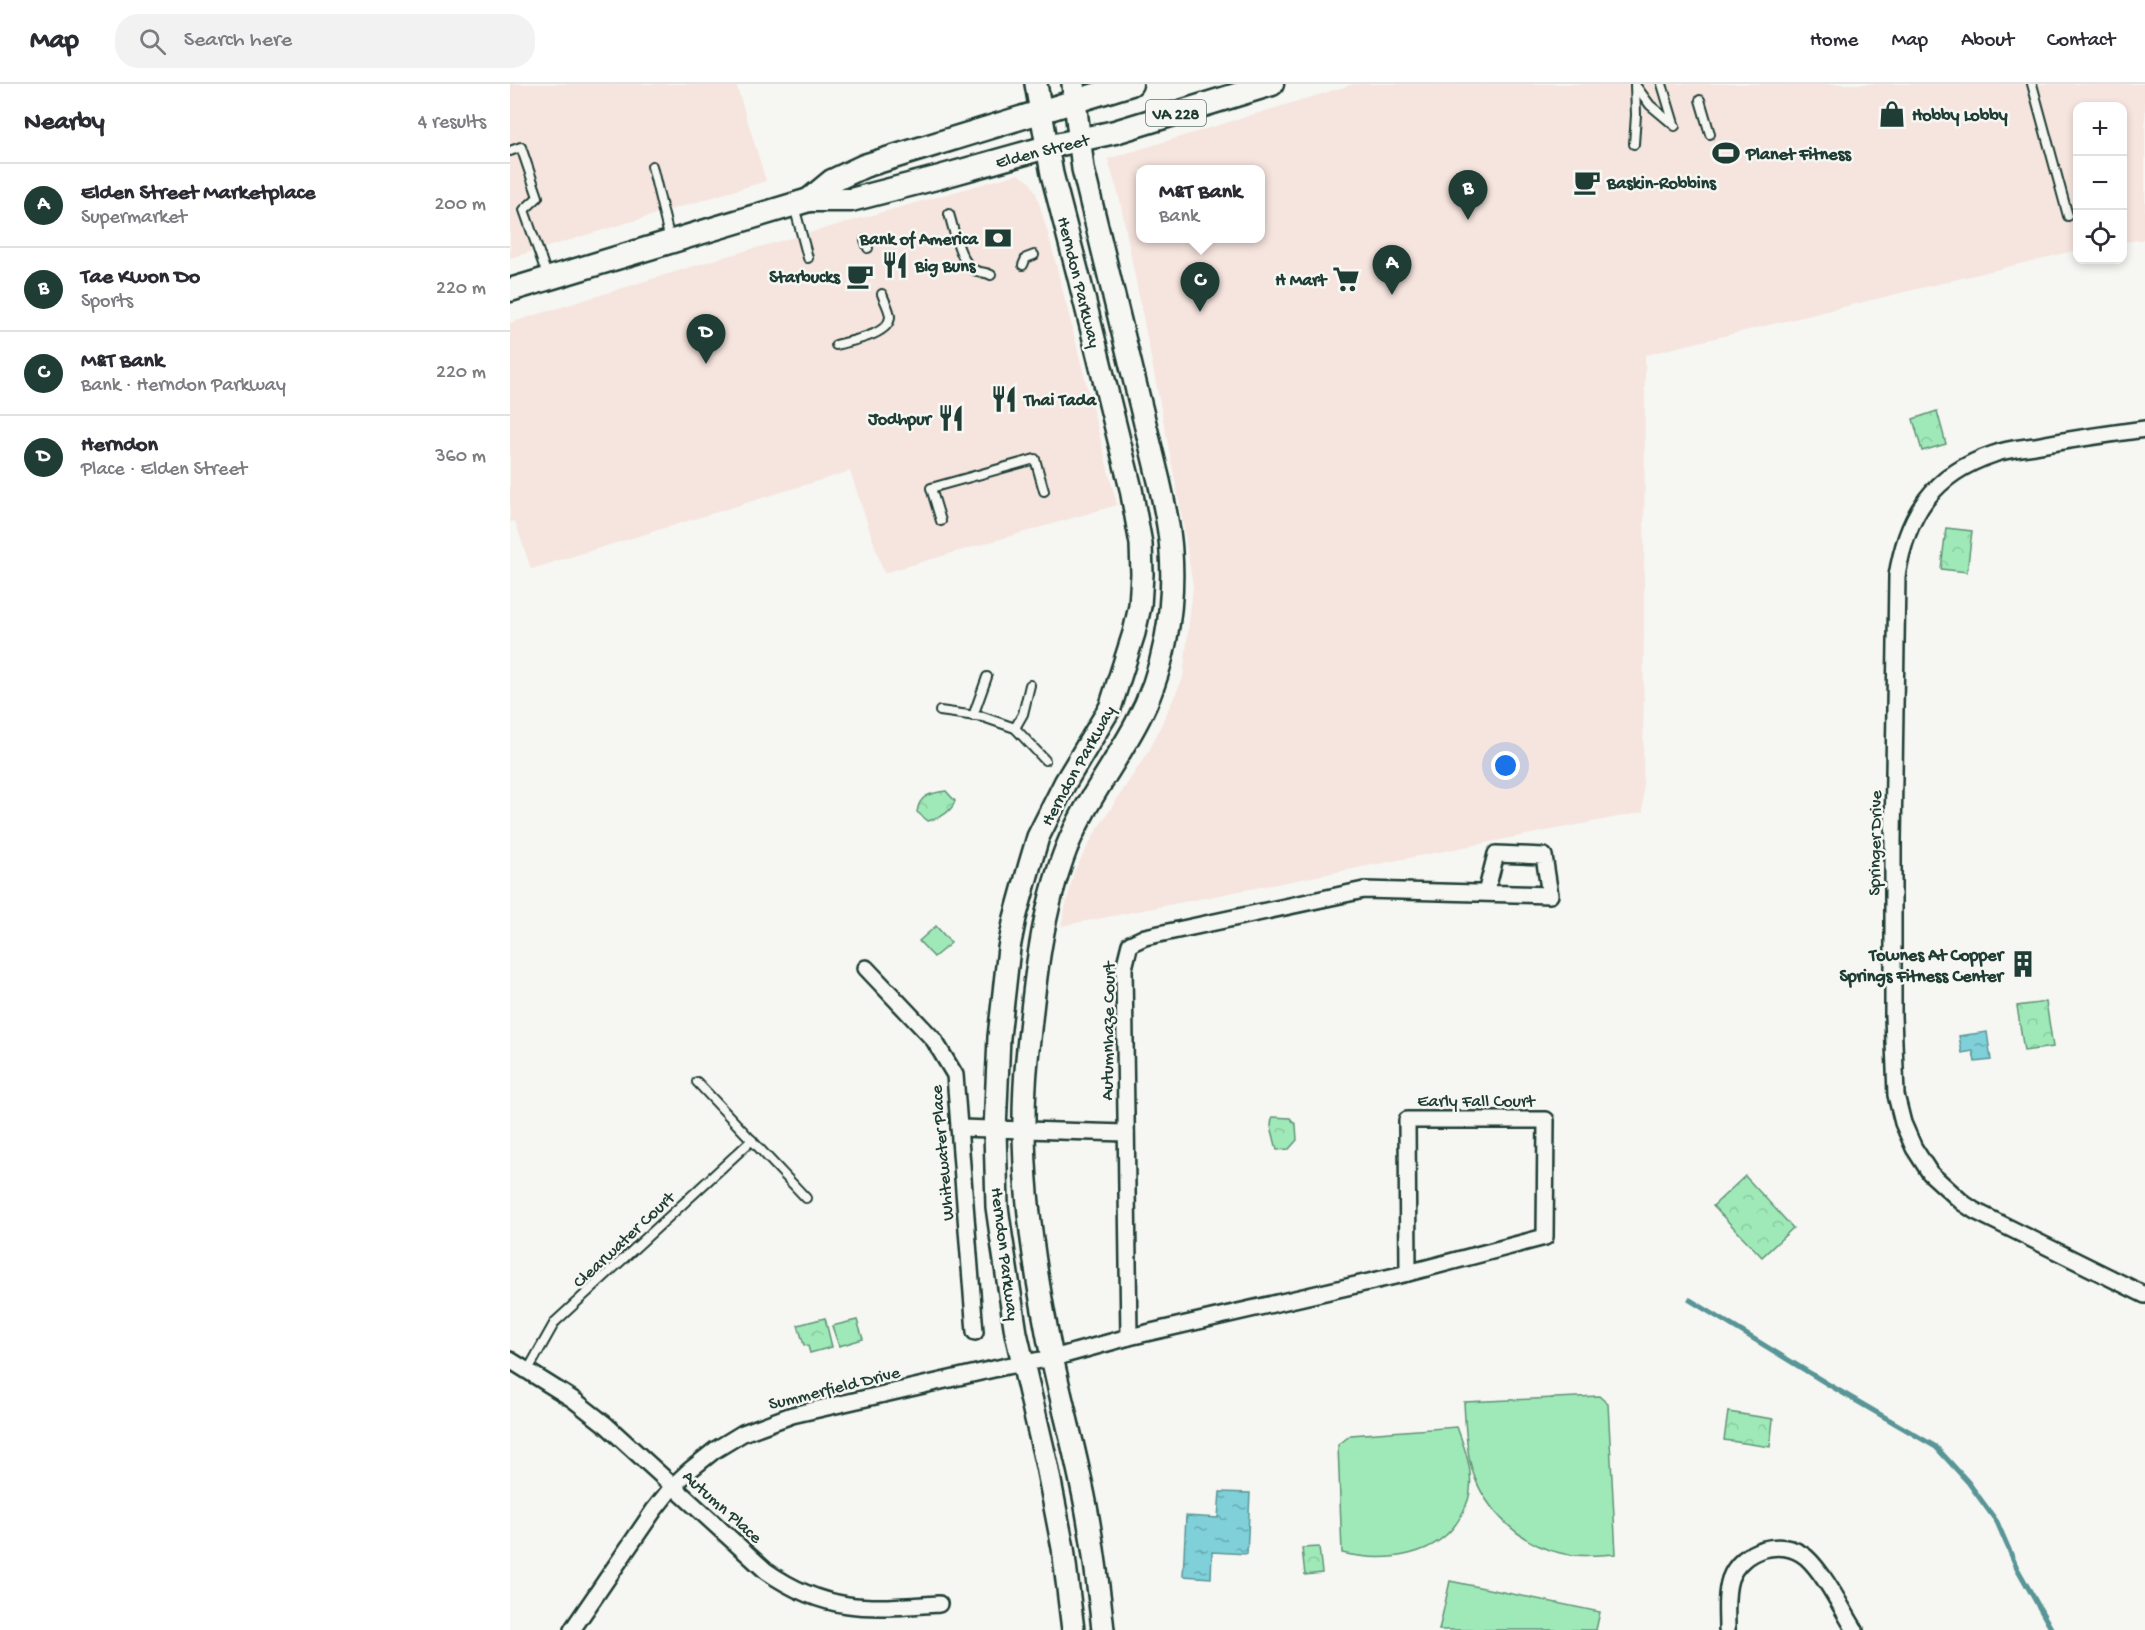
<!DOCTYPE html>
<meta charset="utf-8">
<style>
:root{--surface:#fff;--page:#f2f2f3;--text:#2b2b33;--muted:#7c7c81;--line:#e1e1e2;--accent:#1f3d34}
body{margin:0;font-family:"Gochi Hand",sans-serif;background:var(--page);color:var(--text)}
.controls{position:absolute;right:18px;top:18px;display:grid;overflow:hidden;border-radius:12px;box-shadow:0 3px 9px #0003}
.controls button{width:54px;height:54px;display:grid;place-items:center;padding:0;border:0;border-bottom:2px solid var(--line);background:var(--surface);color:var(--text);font:30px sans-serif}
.you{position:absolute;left:996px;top:682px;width:21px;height:21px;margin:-15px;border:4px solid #fff;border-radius:50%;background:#1a73e8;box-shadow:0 0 0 9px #1a73e833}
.badge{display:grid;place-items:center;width:39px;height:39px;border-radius:50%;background:var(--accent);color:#fff;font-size:20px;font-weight:700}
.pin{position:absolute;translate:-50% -50px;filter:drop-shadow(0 2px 3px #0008)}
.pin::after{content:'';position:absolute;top:32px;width:21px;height:18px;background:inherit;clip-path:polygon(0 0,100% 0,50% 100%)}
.popup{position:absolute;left:626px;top:81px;width:129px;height:78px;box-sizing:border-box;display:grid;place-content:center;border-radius:12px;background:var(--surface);filter:drop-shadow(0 2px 4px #0005);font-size:20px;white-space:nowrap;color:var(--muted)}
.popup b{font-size:22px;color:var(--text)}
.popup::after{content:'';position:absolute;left:50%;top:100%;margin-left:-12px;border:12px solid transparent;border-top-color:var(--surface)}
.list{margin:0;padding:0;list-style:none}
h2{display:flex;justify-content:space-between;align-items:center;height:78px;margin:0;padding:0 24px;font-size:26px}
h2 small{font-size:20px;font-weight:400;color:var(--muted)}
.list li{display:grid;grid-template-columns:39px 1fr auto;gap:18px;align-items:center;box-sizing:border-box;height:84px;padding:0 24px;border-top:2px solid var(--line)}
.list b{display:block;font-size:22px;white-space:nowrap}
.list p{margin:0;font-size:20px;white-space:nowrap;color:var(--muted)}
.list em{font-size:20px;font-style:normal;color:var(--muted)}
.icon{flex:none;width:33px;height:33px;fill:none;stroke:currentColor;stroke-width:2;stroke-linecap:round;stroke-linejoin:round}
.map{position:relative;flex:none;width:1635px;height:1546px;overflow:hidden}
header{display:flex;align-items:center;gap:36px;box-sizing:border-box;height:84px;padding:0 30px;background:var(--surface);border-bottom:2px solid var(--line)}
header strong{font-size:28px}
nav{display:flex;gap:33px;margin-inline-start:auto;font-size:21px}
.search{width:420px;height:54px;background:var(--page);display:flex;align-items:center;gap:15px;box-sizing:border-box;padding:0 21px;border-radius:24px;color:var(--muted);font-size:22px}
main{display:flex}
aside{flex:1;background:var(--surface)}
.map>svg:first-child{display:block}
</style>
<header>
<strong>Map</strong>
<div class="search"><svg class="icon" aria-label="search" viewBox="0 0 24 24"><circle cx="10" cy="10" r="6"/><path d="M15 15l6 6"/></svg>Search here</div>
<nav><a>Home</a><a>Map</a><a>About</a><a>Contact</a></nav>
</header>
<main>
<aside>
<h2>Nearby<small>4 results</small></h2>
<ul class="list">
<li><span class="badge">A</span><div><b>Elden Street Marketplace</b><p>Supermarket</p></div><em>200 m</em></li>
<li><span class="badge">B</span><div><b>Tae Kwon Do</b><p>Sports</p></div><em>220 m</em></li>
<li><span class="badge">C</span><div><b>M&amp;T Bank</b><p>Bank · Herndon Parkway</p></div><em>220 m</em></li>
<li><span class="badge">D</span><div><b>Herndon</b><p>Place · Elden Street</p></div><em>360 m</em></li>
</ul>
</aside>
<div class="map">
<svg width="1635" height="1546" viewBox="0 0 1635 1546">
<defs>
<pattern id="park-crowns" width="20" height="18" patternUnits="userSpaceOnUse" patternTransform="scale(1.5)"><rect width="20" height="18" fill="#9fe9b8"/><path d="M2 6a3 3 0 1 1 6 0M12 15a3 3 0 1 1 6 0" fill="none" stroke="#88c99f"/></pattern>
<pattern id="water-ripples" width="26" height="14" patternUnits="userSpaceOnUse" patternTransform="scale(1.5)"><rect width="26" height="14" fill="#7fd0d9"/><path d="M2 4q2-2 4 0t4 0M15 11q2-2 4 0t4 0" fill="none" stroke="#67aab1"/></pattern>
</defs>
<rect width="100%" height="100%" fill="#f6f6f2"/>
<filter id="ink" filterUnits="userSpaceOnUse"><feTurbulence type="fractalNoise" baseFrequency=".0167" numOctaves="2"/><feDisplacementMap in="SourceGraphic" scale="12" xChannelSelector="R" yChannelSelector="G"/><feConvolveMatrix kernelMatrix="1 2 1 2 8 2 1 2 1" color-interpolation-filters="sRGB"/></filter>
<g filter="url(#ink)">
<g fill="#f6e4de" fill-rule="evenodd">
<path d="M0,0h226l30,97 -256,77z"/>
<path d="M844,0h791v155l-22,3 -1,-136h-44l-1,144 -432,105 -2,457 -582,114 13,-54 21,-39 55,-84 33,-71 10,-91 -13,-82 -60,-305 -12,-41zM630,86h120v68h-120z"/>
<path d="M508,90l12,8 6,11 14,48 67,264 -233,68 -34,-102 -319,98 -16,-48 -5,1v-199l210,-65z"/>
</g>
<g fill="url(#park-crowns)" stroke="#5f9376" stroke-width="1.5">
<path d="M1427,327l9,33 -24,7 -9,-32z"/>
<path d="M1436,444l26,3 -5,41 -26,-3z"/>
<path d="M436,707l9,10c-4,12 -15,17 -27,20l-11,-9c2,-17 14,-19 29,-21z"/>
<path d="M1536,918l7,45 -29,4 -7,-45z"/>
<path d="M762,1033l18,1 6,7 1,15 -8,9 -12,1 -6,-24z"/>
<path d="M1235,1092l48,52 -31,29 -49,-51z"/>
<path d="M315,1234l7,29 -22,6 -2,-7 -4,-1 -6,-20z"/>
<path d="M1218,1328l45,7 -3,28 -46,-7z"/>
<path d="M809,1463l3,26 -17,2 -3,-27z"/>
</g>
<g fill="#9fe9b8" stroke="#5f9376" stroke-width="1.5">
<path d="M426,842l15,17 -17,14 -15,-16z"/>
<path d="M347,1236l6,19 -24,7 -7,-20z"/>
<path d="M1089,1312l9,8 8,150c-19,1 -38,3 -56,-1 -43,-10 -80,-48 -90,-91 -4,-19 -5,-40 -6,-60z"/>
<path d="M947,1343c7,19 16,43 13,63 0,8 -4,16 -7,22 -22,46 -77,51 -121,41l-4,-108 13,-10z"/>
<path d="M940,1497l150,31 -4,18h-157z"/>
</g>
<g fill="url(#water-ripples)" stroke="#599597" stroke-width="1.5">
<path d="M1477,948l4,28 -16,2 -2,-11 -11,2 -3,-17z"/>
<path d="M710,1408l30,1 -3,61 -35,-2 -1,26 -28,-2 3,-60 32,2z"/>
</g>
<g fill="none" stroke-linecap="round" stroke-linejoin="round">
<path stroke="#599597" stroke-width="5" d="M1180,1216l141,86 105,61 32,35 29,40 20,46 35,62"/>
<defs>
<g id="lane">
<path d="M1152,0l12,40"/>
<path d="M1522,0l36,132"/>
<path d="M1126,2l14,19 25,21"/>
<path d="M1190,16l10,34"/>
<path d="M1124,60l2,-29 -1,-31"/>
<path d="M0,67l11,-4 17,50 -14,13 23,65"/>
<path d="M142,82l18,74"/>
<path d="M284,122l14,52"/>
<path d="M439,130c5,15 11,52 28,57 5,2 9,1 14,4"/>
<path d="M355,156l3,8"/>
<path d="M513,181l3,-7 8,-3"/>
<path d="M326,261c14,-4 53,-10 54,-28 0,-7 -6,-17 -8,-23"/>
<path d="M431,437l-10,-33 104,-29 9,32"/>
<path d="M520,601l-7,29 -8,14 30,32"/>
<path d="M430,627l43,6 32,11"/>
<path d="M463,632l14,-39"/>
<path d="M187,998l109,116"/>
<path d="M18,1286l27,-48 197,-182"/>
</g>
<g id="street">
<path d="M1635,345c-37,5 -73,10 -110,17 -13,2 -28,3 -41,8 -61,20 -87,60 -97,122l-4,265v175l3,79 7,28 11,25 16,25 33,30 12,8 170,84"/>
<path d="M356,884l68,72 21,35 20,257"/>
<path d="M897,1036h139l-1,117 -137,36z"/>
<path d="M449,1044l167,5"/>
<path d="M619,1253l-5,-369 6,-24 15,-7 219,-47 186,5 -6,-39 -48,-2 -10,39"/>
<path d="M0,1276l64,40 32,25 160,146c60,42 103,38 173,33"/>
<path d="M62,1546l82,-120 19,-24 17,-16 25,-20 28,-17 49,-18 215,-49 46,-8 76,-21 279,-64"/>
<path d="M1217,1546c0,-17 -2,-35 3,-51 11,-30 52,-42 76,-22 18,16 36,52 49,73"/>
</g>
<g id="secondary">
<path d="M526,0l16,90 27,104 52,211 10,55 1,30 -2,32 -6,27 -24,75 -45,75 -27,54 -8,27 -15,54 -6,30 -10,89 -4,93 2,77 4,28 15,98 31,133 16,82 10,82"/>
<path d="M563,0l10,85 76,312c5,23 11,47 12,71 4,58 -7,121 -35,172 -23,43 -52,80 -70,125 -26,67 -32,140 -39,210 -9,91 3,184 20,273 11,60 29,119 40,180 7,39 12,79 16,118"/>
</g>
<g id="primary">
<path d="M299,116l23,-19 32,-15 267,-82"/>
<path d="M0,206l299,-90h42l89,-23 107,-30 68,-15 157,-48"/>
</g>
</defs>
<use href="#lane" stroke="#1f3d34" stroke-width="12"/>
<use href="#street" stroke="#1f3d34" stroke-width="20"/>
<use href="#secondary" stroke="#1f3d34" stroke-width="26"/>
<use href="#primary" stroke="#1f3d34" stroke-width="27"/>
<use href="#lane" stroke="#f6f6f2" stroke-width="8"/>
<use href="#street" stroke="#f6f6f2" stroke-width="15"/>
<use href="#secondary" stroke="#f6f6f2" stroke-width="21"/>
<use href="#primary" stroke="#f6f6f2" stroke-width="22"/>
</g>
</g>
<defs>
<symbol id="shop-bare" viewBox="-9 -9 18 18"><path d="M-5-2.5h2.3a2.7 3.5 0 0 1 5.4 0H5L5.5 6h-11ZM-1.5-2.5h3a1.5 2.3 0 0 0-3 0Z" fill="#1f3d34" stroke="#f6f6f2" stroke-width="2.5" paint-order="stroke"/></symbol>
<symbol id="stadium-bare" viewBox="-9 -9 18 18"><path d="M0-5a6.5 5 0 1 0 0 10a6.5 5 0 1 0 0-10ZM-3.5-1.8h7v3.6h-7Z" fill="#1f3d34" stroke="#f6f6f2" stroke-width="2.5" paint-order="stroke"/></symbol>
<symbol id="cafe-bare" viewBox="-9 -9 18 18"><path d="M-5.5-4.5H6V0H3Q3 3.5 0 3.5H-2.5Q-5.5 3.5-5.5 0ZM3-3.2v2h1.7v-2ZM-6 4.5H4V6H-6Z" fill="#1f3d34" stroke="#f6f6f2" stroke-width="2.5" paint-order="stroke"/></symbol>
<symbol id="bank-bare" viewBox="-9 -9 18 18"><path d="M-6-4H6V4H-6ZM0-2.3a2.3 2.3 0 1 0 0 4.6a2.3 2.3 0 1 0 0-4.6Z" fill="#1f3d34" stroke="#f6f6f2" stroke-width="2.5" paint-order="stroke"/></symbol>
<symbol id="restaurant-bare" viewBox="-9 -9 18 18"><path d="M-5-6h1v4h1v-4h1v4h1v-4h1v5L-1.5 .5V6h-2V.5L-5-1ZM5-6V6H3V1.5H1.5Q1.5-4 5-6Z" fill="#1f3d34" stroke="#f6f6f2" stroke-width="2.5" paint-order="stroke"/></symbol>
<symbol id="supermarket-bare" viewBox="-9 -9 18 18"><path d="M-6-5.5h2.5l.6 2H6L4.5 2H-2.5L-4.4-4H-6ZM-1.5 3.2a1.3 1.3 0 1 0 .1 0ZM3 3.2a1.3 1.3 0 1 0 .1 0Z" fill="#1f3d34" stroke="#f6f6f2" stroke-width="2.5" paint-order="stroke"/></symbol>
<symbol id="building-bare" viewBox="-9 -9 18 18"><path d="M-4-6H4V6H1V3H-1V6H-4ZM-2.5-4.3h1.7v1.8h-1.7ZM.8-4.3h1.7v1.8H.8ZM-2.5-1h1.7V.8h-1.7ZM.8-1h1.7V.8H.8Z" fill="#1f3d34" stroke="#f6f6f2" stroke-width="2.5" paint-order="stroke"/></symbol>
</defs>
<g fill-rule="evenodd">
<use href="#shop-bare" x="1363" y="11" width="38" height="38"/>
<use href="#stadium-bare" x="1197" y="50" width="38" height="38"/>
<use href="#cafe-bare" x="1058" y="79" width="38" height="38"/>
<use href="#bank-bare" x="469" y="135" width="38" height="38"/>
<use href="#restaurant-bare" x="366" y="162" width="38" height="38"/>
<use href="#cafe-bare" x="331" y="173" width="38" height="38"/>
<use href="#supermarket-bare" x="817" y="176" width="38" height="38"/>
<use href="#restaurant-bare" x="475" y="296" width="38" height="38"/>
<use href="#restaurant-bare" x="422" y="315" width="38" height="38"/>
<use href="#building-bare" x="1494" y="861" width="38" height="38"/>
</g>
<g text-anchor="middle" stroke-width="5" stroke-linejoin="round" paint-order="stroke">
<rect fill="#f6f6f2" stroke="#60746d" stroke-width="1.5" x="636" y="16" width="60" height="26" rx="4.5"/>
<g font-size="16" font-weight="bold" fill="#1f3d34">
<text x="666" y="35">VA 228</text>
</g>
<g font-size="18" font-weight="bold" fill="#1f3d34" stroke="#f6f6f2" text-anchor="start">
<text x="1402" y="36">Hobby Lobby</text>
<text x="1236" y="75">Planet Fitness</text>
<text x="1097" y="104">Baskin-Robbins</text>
<text x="468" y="160" text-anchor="end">Bank of America</text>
<text x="405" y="187">Big Buns</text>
<text x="330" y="198" text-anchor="end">Starbucks</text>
<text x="816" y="201" text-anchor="end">H Mart</text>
<text x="514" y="321">Thai Tada</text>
<text x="421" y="340" text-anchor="end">Jodhpur</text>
<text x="1493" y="876" text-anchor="end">Townes At Copper<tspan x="1493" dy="21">Springs Fitness Center</tspan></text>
</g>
<g font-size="18" fill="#1f3d34" stroke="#f6f6f2">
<text transform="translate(532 66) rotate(-14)" y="6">Elden Street</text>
<text transform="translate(570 198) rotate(76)" y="6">Herndon Parkway</text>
<text transform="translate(567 681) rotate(-61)" y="6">Herndon Parkway</text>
<text transform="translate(1364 759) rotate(-89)" y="6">Springer Drive</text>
<text transform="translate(597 947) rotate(-89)" y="6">Autumnhaze Court</text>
<text x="966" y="1022">Early Fall Court</text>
<text transform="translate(431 1069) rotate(-95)" y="6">Whitewater Place</text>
<text transform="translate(113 1155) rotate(-43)" y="6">Clearwater Court</text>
<text transform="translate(496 1170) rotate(83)" y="6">Herndon Parkway</text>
<text transform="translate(324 1303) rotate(-14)" y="6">Summerfield Drive</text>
<text transform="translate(213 1422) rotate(42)" y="6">Autumn Place</text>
</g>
</g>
</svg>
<div class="controls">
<button>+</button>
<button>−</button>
<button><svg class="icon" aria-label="locate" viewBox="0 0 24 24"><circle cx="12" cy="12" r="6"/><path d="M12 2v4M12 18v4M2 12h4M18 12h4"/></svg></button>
</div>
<div class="you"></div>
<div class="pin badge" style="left:882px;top:211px">A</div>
<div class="pin badge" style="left:958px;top:136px">B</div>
<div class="pin badge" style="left:690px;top:228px">C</div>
<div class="popup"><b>M&amp;T Bank</b>Bank</div>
<div class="pin badge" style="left:196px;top:280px">D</div>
</div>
</main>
